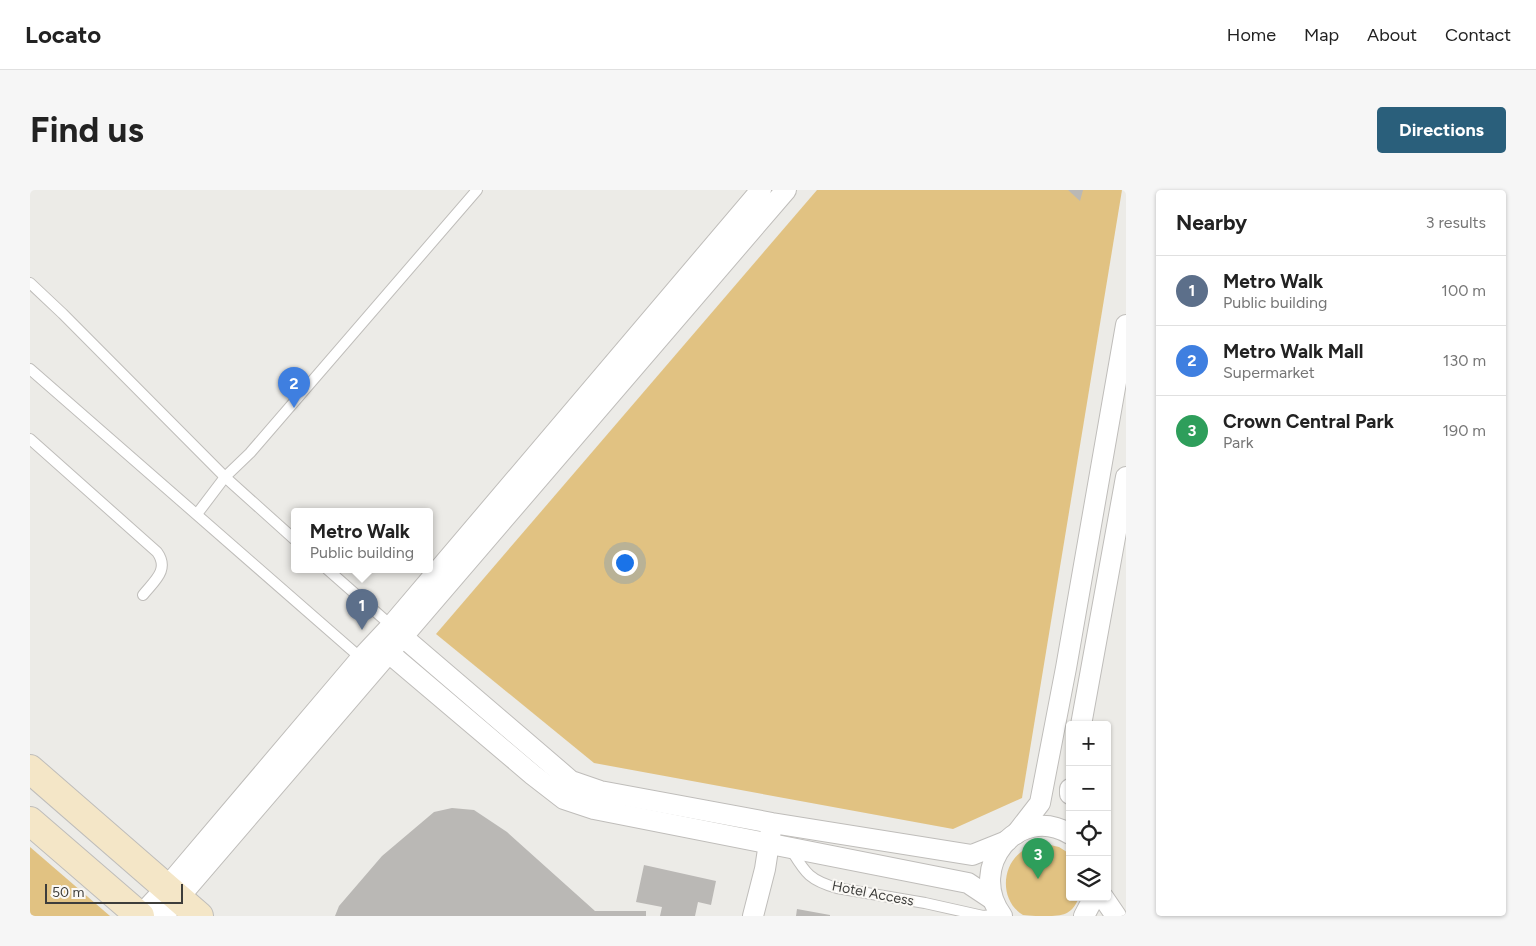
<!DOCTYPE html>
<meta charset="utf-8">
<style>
:root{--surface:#fff;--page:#f6f6f6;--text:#222;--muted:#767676;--line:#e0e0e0;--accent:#2a5f7b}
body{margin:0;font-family:Figtree,sans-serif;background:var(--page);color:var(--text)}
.controls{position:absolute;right:15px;bottom:15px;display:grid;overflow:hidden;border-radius:5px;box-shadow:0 1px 4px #0004}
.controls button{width:45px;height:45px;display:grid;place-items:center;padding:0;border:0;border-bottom:1px solid var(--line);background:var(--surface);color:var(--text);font:25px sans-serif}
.scale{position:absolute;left:15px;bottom:12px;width:138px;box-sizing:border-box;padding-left:5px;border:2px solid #3d3d3b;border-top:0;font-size:14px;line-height:18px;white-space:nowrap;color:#3d3d3b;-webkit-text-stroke:4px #faf8f4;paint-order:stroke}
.you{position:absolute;left:594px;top:372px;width:18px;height:18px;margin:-12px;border:4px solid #fff;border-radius:50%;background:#1a73e8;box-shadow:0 0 0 8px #1a73e833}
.badge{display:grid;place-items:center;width:32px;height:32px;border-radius:50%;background:var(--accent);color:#fff;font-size:16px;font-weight:700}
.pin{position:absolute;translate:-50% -41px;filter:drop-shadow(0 1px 2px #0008)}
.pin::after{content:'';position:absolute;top:26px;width:18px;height:15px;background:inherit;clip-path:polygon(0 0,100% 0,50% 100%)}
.popup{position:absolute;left:261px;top:318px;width:142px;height:65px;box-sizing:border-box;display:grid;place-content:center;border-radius:5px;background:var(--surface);filter:drop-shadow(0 1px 4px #0005);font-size:16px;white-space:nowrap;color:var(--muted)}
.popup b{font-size:19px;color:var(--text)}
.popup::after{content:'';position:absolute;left:50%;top:100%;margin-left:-10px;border:10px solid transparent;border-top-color:var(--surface)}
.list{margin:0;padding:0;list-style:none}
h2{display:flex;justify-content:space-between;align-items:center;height:65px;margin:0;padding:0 20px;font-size:21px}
h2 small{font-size:16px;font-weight:400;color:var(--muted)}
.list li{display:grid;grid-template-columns:32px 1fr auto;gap:15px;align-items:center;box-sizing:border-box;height:70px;padding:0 20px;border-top:1px solid var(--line)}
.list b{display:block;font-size:19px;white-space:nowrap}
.list p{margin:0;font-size:16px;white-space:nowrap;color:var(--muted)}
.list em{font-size:16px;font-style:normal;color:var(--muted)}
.icon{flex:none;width:28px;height:28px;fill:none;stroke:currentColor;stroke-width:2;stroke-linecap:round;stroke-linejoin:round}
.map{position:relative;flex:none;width:1096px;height:726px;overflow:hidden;border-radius:5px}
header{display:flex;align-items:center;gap:30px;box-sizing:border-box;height:70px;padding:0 25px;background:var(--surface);border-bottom:1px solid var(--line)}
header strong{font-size:24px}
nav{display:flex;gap:28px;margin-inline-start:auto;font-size:18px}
.intro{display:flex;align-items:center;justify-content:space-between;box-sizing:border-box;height:120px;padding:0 30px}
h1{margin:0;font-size:35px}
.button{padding:12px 22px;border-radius:5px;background:var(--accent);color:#fff;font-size:18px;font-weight:700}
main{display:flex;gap:30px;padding:0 30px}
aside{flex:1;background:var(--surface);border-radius:5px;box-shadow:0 1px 4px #0004}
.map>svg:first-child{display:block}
</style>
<header>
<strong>Locato</strong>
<nav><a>Home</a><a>Map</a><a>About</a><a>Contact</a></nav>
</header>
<div class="intro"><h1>Find us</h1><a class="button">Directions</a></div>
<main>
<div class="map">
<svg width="1096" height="726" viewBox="0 0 1096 726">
<rect width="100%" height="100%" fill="#ecebe7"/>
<g fill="#e1c282">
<path d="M787,0h305l-100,608 -69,31 -359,-66 -158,-129z"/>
<path d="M1016,654l13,3 11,7v43h9c-6,16 -14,19 -30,19 -7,0 -20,0 -26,-1 -23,-14 -22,-48 -2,-63 7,-6 16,-7 25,-8z"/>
<path d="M0,657l80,69h-80z"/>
</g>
<g fill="#bab8b5">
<path d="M1038,0h15l-3,11z"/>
<path d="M422,618l22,2 33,22 88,79h51v5h-311l4,-10 43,-50 52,-44z"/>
<path d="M614,675l72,16 -5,24 -13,-3 -3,14h-35l2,-9 -26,-5z"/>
<path d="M767,719l33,6v1h-34z"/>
</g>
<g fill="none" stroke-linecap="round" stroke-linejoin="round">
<defs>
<g id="lane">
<path d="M0,93l33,31 162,163 69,62"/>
<path d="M0,179l332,290"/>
<path d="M0,249l127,113c13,18 -3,29 -14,43"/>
<path d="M167,324l28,-37 25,-24 227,-263"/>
<path d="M297,379l67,59"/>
<path d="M760,658c15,24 18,32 47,40l88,15 58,13 18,-2"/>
</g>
<g id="street">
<path d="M373,447l168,144 29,10 172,32 200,32 35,-14"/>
<path d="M359,463l144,122 31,24 30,10 374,74 24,16"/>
<path d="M1051,535l45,-248"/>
<path d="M1040,599v5"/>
<path d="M986,644l24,-31 26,-135 60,-343"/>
<path d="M1073,707l13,19"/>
<path d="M110,726l26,-28 195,-230 30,-32 370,-436"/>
<path d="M133,726l623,-726"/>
<path d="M723,726l12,-47 6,-39"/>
<path d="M972,726c-36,-49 16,-113 68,-82"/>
<path d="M1054,726l10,-19"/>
</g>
<g id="secondary">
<path d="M0,579l169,147"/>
<path d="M0,631l110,95"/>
</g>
</defs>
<use href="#lane" stroke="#bfbdba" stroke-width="12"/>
<use href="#street" stroke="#bfbdba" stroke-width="22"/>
<use href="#secondary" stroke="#bfbdba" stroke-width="30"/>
<use href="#lane" stroke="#fff" stroke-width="10"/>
<use href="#street" stroke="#fff" stroke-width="20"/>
<use href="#secondary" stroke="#f4e6c7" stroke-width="28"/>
</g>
<g text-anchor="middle" stroke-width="4" stroke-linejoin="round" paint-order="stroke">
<g font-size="14" fill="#3d3d3b" stroke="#faf8f4">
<text transform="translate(843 703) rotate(11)" y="5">Hotel Access</text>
</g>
</g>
</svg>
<div class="controls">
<button>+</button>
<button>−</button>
<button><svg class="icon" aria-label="locate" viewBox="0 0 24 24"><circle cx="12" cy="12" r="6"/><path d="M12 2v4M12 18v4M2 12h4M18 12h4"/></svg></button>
<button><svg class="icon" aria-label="layers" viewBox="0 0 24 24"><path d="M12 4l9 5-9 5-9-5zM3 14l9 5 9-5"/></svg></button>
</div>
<div class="scale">50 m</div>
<div class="you"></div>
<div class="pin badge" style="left:332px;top:440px;background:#5c6f8a">1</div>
<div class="popup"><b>Metro Walk</b>Public building</div>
<div class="pin badge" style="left:264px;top:218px;background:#3f7fe0">2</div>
<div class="pin badge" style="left:1008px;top:689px;background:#2e9e5b">3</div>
</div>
<aside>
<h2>Nearby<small>3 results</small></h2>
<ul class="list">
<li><span class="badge" style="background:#5c6f8a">1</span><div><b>Metro Walk</b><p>Public building</p></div><em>100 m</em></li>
<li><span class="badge" style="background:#3f7fe0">2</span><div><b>Metro Walk Mall</b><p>Supermarket</p></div><em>130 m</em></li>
<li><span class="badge" style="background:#2e9e5b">3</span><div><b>Crown Central Park</b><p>Park</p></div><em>190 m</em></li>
</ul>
</aside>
</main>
